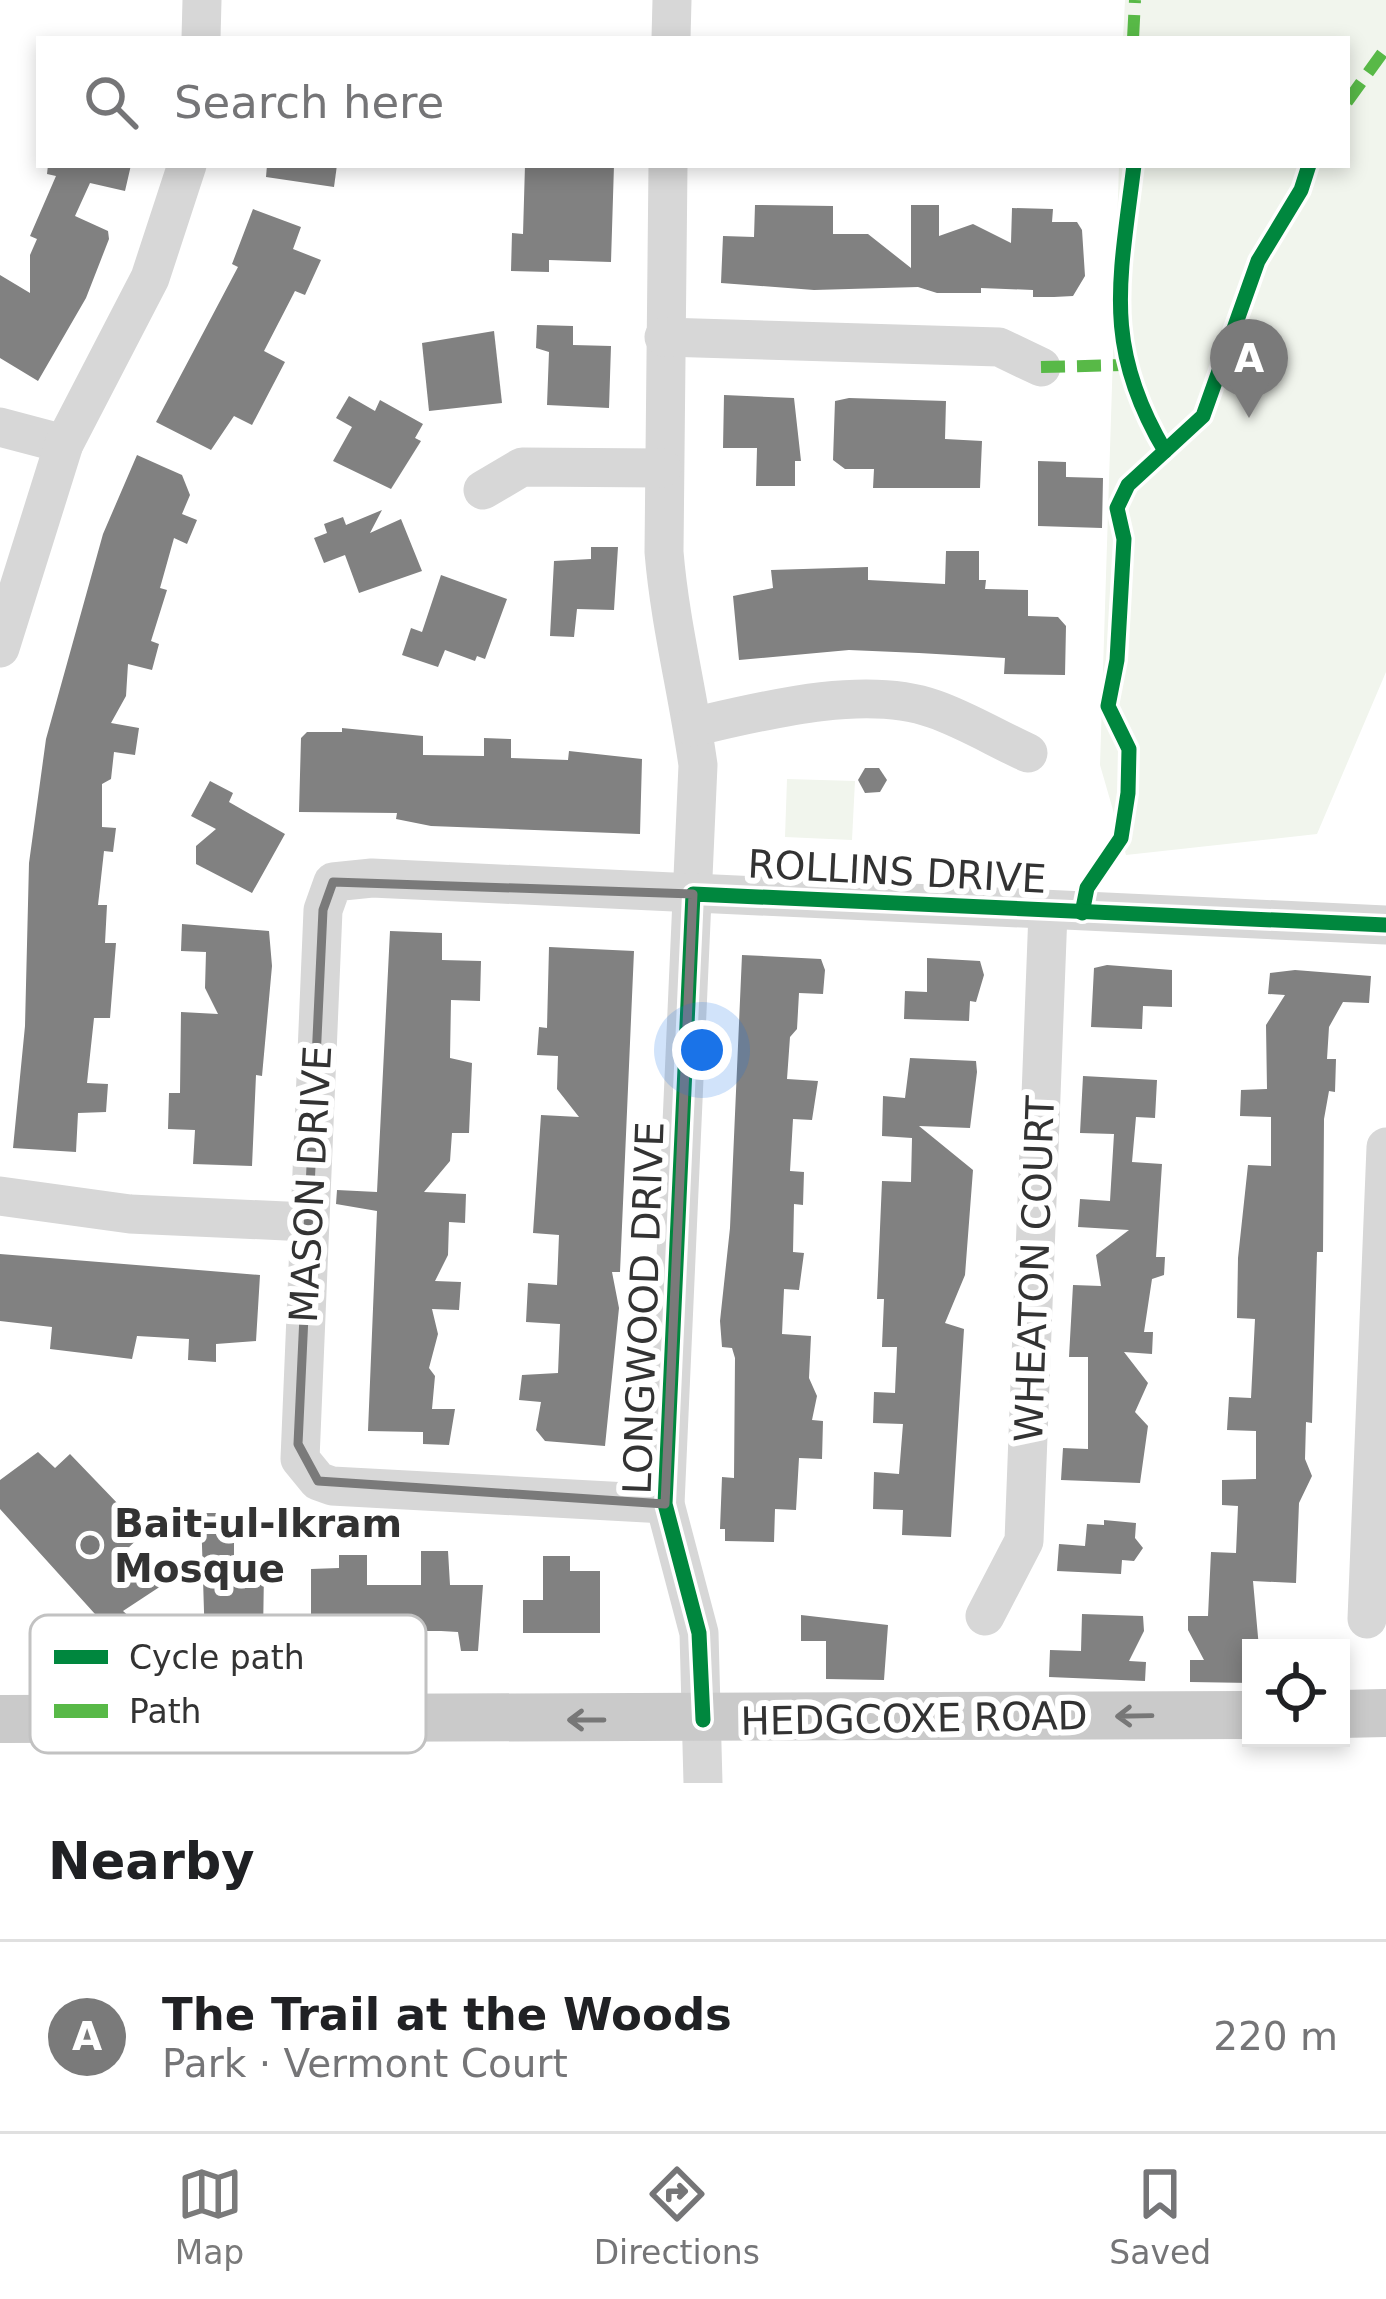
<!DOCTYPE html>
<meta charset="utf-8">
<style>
:root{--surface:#fff;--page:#f6f6f6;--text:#202124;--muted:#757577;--line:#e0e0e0;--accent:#7a7a7a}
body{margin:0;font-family:"DejaVu Sans",sans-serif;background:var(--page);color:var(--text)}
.controls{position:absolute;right:36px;bottom:36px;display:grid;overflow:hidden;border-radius:0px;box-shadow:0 6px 18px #0003}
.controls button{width:108px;height:108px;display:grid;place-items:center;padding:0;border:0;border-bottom:3px solid var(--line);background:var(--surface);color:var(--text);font:60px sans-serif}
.you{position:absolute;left:702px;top:1050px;width:42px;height:42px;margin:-30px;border:9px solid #fff;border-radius:50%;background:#1a73e8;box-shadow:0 0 0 18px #1a73e833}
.badge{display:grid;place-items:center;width:78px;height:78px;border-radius:50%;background:var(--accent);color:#fff;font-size:39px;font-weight:700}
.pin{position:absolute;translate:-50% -99px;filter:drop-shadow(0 3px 6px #0008)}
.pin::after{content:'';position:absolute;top:63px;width:42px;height:36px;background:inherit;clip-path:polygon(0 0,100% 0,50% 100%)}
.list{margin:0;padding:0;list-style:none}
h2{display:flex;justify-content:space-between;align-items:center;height:156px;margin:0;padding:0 48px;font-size:51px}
h2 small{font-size:39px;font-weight:400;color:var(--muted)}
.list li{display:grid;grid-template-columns:78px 1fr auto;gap:36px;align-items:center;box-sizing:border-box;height:192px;padding:0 48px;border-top:3px solid var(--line)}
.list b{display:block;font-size:45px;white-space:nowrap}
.list p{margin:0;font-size:39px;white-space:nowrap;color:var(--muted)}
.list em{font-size:39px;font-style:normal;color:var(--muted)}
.icon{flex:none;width:66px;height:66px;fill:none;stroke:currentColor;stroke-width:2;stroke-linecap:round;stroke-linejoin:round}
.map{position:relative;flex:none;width:1386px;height:1783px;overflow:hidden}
.search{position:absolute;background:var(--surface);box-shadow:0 6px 18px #0003;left:36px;right:36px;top:36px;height:132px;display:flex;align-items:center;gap:30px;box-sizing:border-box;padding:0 42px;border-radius:0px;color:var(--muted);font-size:45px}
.sheet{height:348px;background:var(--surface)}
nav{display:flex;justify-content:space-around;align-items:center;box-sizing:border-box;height:168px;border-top:3px solid var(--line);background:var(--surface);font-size:33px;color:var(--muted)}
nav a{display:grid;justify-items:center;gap:6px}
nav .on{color:var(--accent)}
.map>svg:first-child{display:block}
</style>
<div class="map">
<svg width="1386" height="1783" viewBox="0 0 1386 1783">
<rect width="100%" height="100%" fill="#fff"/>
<g fill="#f1f5ed">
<path d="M1125,0h261v672l-69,162 -191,21 -26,-90 19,-600h228v-126h-224z"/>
<path d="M787,779l68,2 -3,59 -67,-3z"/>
</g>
<g fill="#818181">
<path d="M48,165h83l-6,26 -35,-8 -15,33 33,15 1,8 -23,59 -48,83 -38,-23v-83l30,18v-38l7,-16 -7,-3 26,-60 -9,-2z"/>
<path d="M267,165h70l-3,22 -68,-10z"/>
<path d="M525,165h89l-3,97 -62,-2v12l-38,-1 1,-38 11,1z"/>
<path d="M755,205l78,1v28h35l43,34v-63h28v31l34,-12 38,19 1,-35 41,1 -1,13h25l5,8 3,46 -12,20 -19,1h-21v-7l-52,-2v5h-44l-19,-6 -104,3 -93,-7 2,-47 31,1z"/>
<path d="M253,209l48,18 -8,22 28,11 -16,35 -10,-4 -31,60 21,11 -33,63 -18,-9 -23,34 -55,-28 82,-155 -6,-3z"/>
<path d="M537,325l36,1v19l38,1 -2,62 -62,-3 2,-53 -13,-4z"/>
<path d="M494,331l8,72 -73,8 -7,-68z"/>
<path d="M724,395l70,3 7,63h-6v25h-39l1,-38h-34z"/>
<path d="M349,396l26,15 5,-11 43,24 -8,14 6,3 -30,48 -58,-28 19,-34 -16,-9z"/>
<path d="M849,398l97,3 -1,38 37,2 -2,47h-107l1,-19h-29l-12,-9 2,-59z"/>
<path d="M137,455l45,20 8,20 -8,19 15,6 -10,24 -13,-6 -14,50 7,2 -16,51 8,3 -7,26 -24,-6 -2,32 -15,27 28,5 -4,27 -21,-3 -3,27 -9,5v43l14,1 -3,24 -9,-1 -6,54h9l-2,38h11l-6,75h-16l-7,65 21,1 -2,28 -28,1 -2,39 -63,-4 12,-122 4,-163 17,-124 57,-205z"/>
<path d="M1038,461l28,1v15l37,1 -1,50 -64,-2z"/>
<path d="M382,510l-12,23 31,-14 21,52 -63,22 -14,-38 -21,8 -10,-25 13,-5 -3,-9 19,-7 3,8z"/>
<path d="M591,547h27l-4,63 -37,-1 -3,28 -24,-1 4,-75 37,-2z"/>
<path d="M946,551h33v29h7l-1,9 43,1v26l30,1 8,9 -1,49 -61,-1 1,-16 -86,-5 -70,-3 -110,10 -6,-64 40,-8 -2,-18 97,-3v13l77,4z"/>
<path d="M441,575l66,24 -22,60 -8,-3 -2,5 -30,-11 -7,17 -36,-12 9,-27 11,4z"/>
<path d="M342,728l81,8v19l61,1v-18l27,1v19l57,2 1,-9 73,8 -2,75 -209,-8 -35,-7 1,-6 -98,-1 2,-74 6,-6h35z"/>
<path d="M865,768h14l8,12 -7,12 -15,1 -7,-13z"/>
<path d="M210,781l23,12 -4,9 56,32 -33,59 -56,-29v-18l20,-17 -25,-13z"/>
<path d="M182,924l87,7 3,35 -10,110 -6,-1 -4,91 -59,-2 2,-34 -27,-1 1,-36h11l1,-81 37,2 -13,-26 1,-36 -25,-1z"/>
<path d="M390,931l52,2v27l39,1 -1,40 -29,-1 -1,58 22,5 -3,70h-17l-2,28 -26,31 42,2 -1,29 -16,-1 -1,33 -13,26 26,1 -2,28 -27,-1 6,25 -9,34 6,8 -3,33h23l-6,36 -26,-1v-12l-55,-1 9,-220 -41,-7 1,-14 40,2z"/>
<path d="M549,947l85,4 -14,321h-8l7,36 -14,138 -60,-5 -9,-11 5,-28 -22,-2 3,-25 36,-2 2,-49 -34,-2 2,-39 29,2 2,-50 -26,-2 8,-118 38,2 -22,-28 1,-33 -21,-1 2,-28 8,1z"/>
<path d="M742,955l79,4 4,11 -2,24 -24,-1 -2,36 -7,8 -3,42 31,2 -6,39 -19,-1 -3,52 14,1 -1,33 -9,-1 -1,48 11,1 -5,37 -15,-1 -2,45 29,2 -2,42 8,18 -5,24 11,1 -1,38 -23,-1 -3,52 -21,-1 -1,33 -49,-1v-12h-5l2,-52 12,1 1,-120 -3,-10 -10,-1 -2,-26 10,-93z"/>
<path d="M927,958l53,3 4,14 -8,27 -6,-1 -1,20 -65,-2 1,-28 22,1z"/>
<path d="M1107,965l65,5v37l-29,-1 -1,23 -51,-2 3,-59z"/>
<path d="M1295,970l76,6 -2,27 -26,-1 -14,25 -2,32h9l-1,33 -6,-1 -5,28 -1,133h-6l-5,171 -6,-1 -1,37 7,17 -13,27 -3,80 -43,-2 6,67h-8v35l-61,-1v-22h14l-16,-30v-14h20l3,-64 25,1 2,-47 -16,-1v-25l34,-1v-48l-29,-1 2,-33 22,1 4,-79 -18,-1 1,-60 10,-93 23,1v-49l-31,-1 1,-26 26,-1 -1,-64 19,-30 -17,-1 2,-21z"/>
<path d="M910,1058l66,3 1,11 -7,56 -51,-2 54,44 -8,105 -20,48 19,6 -13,208 -49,-2 1,-25 -30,-1 1,-37 25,2 4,-50 -30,-1 1,-31 21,1 2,-46h-15l2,-48h-7l5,-118 29,1 1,-44 -30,-2 1,-40 22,2z"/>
<path d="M1083,1076l74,4 -2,38 -19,-1 -4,45 30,2 -6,93h9l-1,18 -12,4 -8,53h9l-1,22 -28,-2 24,31 -13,29 13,14 -8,57 -79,-3 2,-32 25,1v-92h-19l4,-72 28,1 -5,-31 33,-25 -51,-3 2,-28 30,2 4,-67 -34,-1z"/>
<path d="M0,1254l260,21 -4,66 -40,3v18l-28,-2 1,-21 -52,-3 -5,23 -82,-10 2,-22 -52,-6z"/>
<path d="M38,1452l17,16 15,-14 75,78 -19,18 35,36 -38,25 10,9 -19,15 -114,-126v-29z"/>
<path d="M201,1513h33v58h30l-1,64 -43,-2 -15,11z"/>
<path d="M1104,1520l32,3 -1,15 8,10 -9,13 -12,-1 -1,14 -64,-3 2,-27 26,2 2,-22 17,1z"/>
<path d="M421,1551h27l2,34h33l-5,66h-17l-3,-19 -17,-1h-55l-19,11 -56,5v-78l28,-1v-13h28v30h54z"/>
<path d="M543,1556h27v15h30v62h-77v-33h20z"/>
<path d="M1082,1614l61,2 1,15 -15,30 17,1 -1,19 -96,-4 1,-27 31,1z"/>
<path d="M801,1615l87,10 -4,55 -58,-1v-38h-25z"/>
</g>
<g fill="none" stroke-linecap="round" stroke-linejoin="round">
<g stroke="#d7d7d7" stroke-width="39">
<path d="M201,39l1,-39"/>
<path d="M671,39l1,-39"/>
<path d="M668,165l-4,387c6,72 24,141 34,213l-33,739 34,129 4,150"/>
<path d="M664,337l335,10 42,20"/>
<path d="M0,427l64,17"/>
<path d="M483,490l39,-23 140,1"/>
<path d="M0,648l64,-204 86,-166 37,-113"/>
<path d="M693,727c69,-16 172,-43 241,-18 32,11 63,30 94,44"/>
<path d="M0,1196l130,18 177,8"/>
<path d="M665,1504l-333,-18 -14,-5 -18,-22 23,-549 10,-28 39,-4 1014,47"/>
<path d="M985,1616l39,-75 24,-629"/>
<path d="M1367,1619l19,-472"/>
</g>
<g stroke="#cacaca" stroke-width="48">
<path d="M1341,1714l45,-1"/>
<path d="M0,1719l1251,-4"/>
</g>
<g stroke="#58b947" stroke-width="12" stroke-dasharray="24 12" stroke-linecap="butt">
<path d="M1133,39l2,-39"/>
<path d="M1347,102l39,-54"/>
<path d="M1041,367l83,-2"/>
</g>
<defs>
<g id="cycleway">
<path d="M1134,165c-14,115 -32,180 31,286l38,-35 55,-155 43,-71 8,-25"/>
<path d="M1082,913l5,-25 34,-50 7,-45 1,-44 -21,-43 9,-46 7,-121 -7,-31 11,-23 37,-34"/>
<path d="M703,1720l-4,-87 -34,-129 28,-610 693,31"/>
</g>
</defs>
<use href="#cycleway" stroke="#fff" stroke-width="22"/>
<use href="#cycleway" stroke="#00873e" stroke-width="15"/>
</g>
<defs><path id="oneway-shaft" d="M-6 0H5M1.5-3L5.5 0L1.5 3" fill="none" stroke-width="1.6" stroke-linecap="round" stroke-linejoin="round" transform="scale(3)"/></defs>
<g stroke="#777">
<use href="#oneway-shaft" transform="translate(1134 1716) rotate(179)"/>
<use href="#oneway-shaft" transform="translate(586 1720) rotate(-180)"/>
</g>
<path fill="none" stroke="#7a7a7a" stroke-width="9" stroke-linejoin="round" d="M333,882l360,12 -28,610 -347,-23 -20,-37 25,-534z"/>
<circle fill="#7a7a7a" stroke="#fff" stroke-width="4.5" cx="90" cy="1545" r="12"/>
<g text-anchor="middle" stroke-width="12" stroke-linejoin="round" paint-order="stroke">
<g font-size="39" fill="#333" stroke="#fff">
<text transform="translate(897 871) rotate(3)" y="14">ROLLINS DRIVE</text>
<text transform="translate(310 1184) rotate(-87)" y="14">MASON DRIVE</text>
<text transform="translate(1034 1269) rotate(-88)" y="14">WHEATON COURT</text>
<text transform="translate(643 1308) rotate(-88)" y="14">LONGWOOD DRIVE</text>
<text transform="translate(914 1718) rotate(-1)" y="14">HEDGCOXE ROAD</text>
</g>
<g font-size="39" font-weight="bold" fill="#333" stroke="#fff" text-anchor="start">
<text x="114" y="1537">Bait-ul-Ikram<tspan x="114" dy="45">Mosque</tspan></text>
</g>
</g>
<rect x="30" y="1615" width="396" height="138" rx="18" fill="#fff" stroke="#c2c2c2" stroke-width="3"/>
<rect x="54" y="1650" width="54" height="14" fill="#00873e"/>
<rect x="54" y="1704" width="54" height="14" fill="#58b947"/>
<g font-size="33" fill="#333">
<text x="129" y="1669">Cycle path</text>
<text x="129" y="1723">Path</text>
</g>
</svg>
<div class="controls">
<button><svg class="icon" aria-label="locate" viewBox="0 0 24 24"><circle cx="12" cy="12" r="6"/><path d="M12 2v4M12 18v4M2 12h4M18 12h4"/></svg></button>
</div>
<div class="you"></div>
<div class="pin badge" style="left:1249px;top:418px">A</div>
<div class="search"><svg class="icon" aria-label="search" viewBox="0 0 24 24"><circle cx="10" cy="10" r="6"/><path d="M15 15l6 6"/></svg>Search here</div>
</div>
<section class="sheet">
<h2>Nearby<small></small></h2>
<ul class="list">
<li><span class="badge">A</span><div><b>The Trail at the Woods</b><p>Park · Vermont Court</p></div><em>220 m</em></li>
</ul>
</section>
<nav>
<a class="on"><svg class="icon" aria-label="map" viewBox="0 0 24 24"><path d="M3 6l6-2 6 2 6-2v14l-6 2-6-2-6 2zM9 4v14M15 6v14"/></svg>Map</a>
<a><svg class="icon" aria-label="directions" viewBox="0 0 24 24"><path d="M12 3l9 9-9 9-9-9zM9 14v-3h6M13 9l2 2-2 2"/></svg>Directions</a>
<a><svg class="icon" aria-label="saved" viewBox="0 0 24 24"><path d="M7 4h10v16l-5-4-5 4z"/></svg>Saved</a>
</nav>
